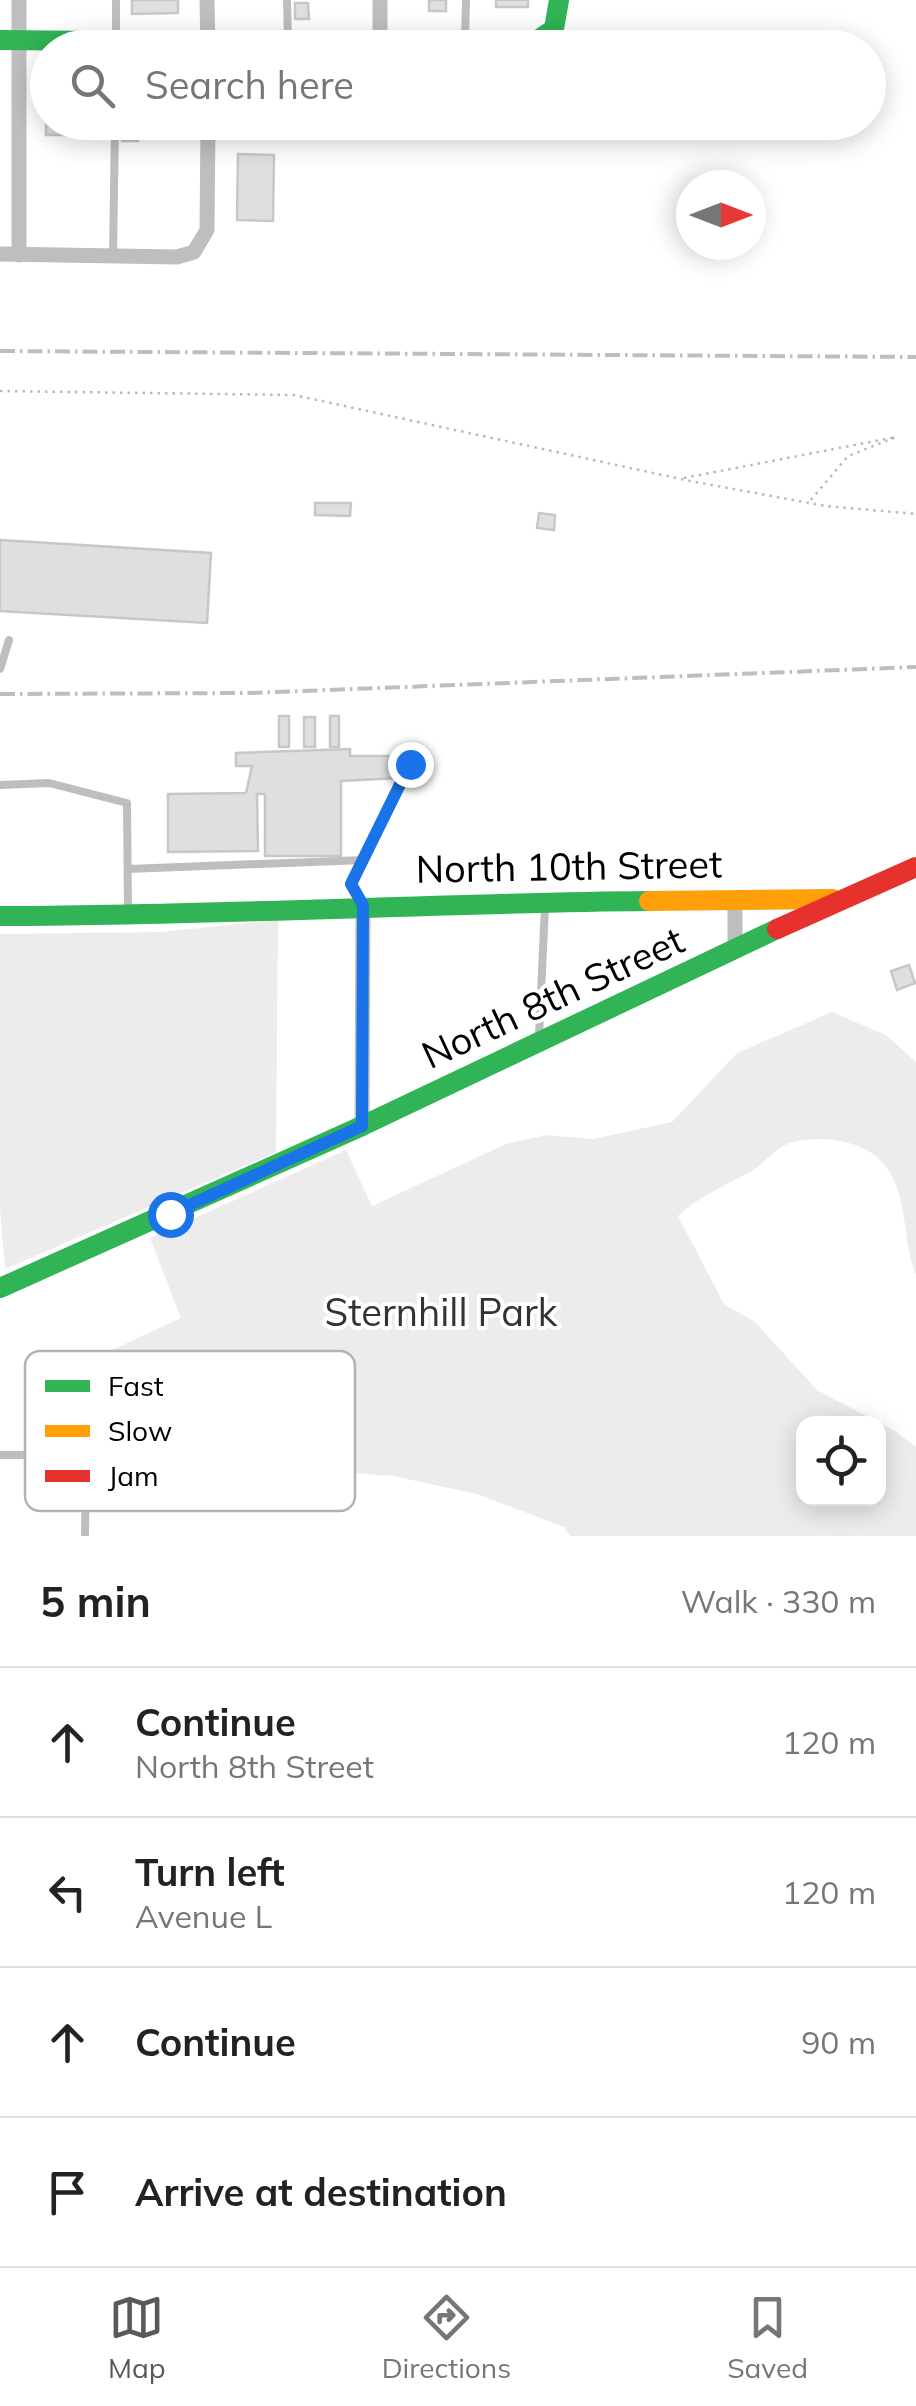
<!DOCTYPE html>
<meta charset="utf-8">
<style>
:root{--surface:#fff;--page:#f2f2f2;--text:#222;--muted:#767676;--line:#e0e0e0;--accent:#595959}
body{margin:0;font-family:Mulish,sans-serif;background:var(--page);color:var(--text)}
.controls{position:absolute;right:30px;bottom:30px;display:grid;overflow:hidden;border-radius:20px;box-shadow:0 5px 25px #0003}
.controls button{width:90px;height:90px;display:grid;place-items:center;padding:0;border:0;border-bottom:2px solid var(--line);background:var(--surface);color:var(--text);font:50px sans-serif}
.compass{position:absolute;left:676px;top:170px;width:90px;height:90px;border-radius:50%;background:var(--surface);box-shadow:0 5px 25px #0003;rotate:90deg}
.stop{position:absolute;width:30px;height:30px;margin:-22px;border:8px solid #1a73e8;border-radius:50%;background:#fff}
.stop.end{background:#1a73e8;border-color:#fff;box-shadow:0 2px 10px #0008}
.list{margin:0;padding:0;list-style:none}
h2{display:flex;justify-content:space-between;align-items:center;height:130px;margin:0;padding:0 40px;font-size:42px}
h2 small{font-size:32px;font-weight:400;color:var(--muted)}
.list li{display:grid;grid-template-columns:65px 1fr auto;gap:30px;align-items:center;box-sizing:border-box;height:150px;padding:0 40px;border-top:2px solid var(--line)}
.list b{display:block;font-size:38px;white-space:nowrap}
.list p{margin:0;font-size:32px;white-space:nowrap;color:var(--muted)}
.list em{font-size:32px;font-style:normal;color:var(--muted)}
.icon{flex:none;width:55px;height:55px;fill:none;stroke:currentColor;stroke-width:2;stroke-linecap:round;stroke-linejoin:round}
.map{position:relative;flex:none;width:916px;height:1536px;overflow:hidden}
.search{position:absolute;background:var(--surface);box-shadow:0 5px 25px #0003;left:30px;right:30px;top:30px;height:110px;display:flex;align-items:center;gap:25px;box-sizing:border-box;padding:0 35px;border-radius:55px;color:var(--muted);font-size:38px}
.sheet{height:730px;background:var(--surface)}
nav{display:flex;justify-content:space-around;align-items:center;box-sizing:border-box;height:140px;border-top:2px solid var(--line);background:var(--surface);font-size:28px;color:var(--muted)}
nav a{display:grid;justify-items:center;gap:5px}
nav .on{color:var(--accent)}
.map>svg:first-child{display:block}
</style>
<div class="map">
<svg width="916" height="1536" viewBox="0 0 916 1536">
<rect width="100%" height="100%" fill="#fff"/>
<g fill="#ececec" fill-rule="evenodd">
<path d="M278,920l-2,232 -271,117 -5,-60v-275l161,-2z"/>
<path d="M832,1012l54,23 30,27v213c-15,-35 -6,-85 -36,-115 -19,-20 -61,-25 -87,-18 -16,4 -29,22 -43,30 -27,15 -49,23 -72,44l46,88 31,18 62,68 78,41 21,16v89h-346l-6,-9 -87,-33 -84,-18 -140,-10 -54,7 -85,-11 -54,-22 -14,-72 44,-8 91,-42 -31,-80 196,-88 26,56 134,-62 40,-9 47,4 79,-17 65,-69zM804,1424h74v74h-74z"/>
</g>
<g fill="#dfdfdf" stroke="#c7c7c7" stroke-width="2.5">
<path d="M132,0h46v13l-46,1z"/>
<rect x="429" y="0" width="17" height="11"/>
<rect x="496" y="0" width="32" height="7"/>
<path d="M295,3h13l1,16h-14z"/>
<path d="M46,117l2,5h33v13h-35z"/>
<path d="M122,125l16,1v15h-16z"/>
<path d="M238,154l36,1 -1,66 -36,-1z"/>
<path d="M315,503h36l-1,13 -35,-1z"/>
<path d="M539,513l16,2 -1,15 -17,-2z"/>
<path d="M0,540l211,13 -4,70 -207,-12z"/>
<rect x="279" y="716" width="10" height="31"/>
<rect x="330" y="716" width="9" height="31"/>
<rect x="304" y="717" width="11" height="30"/>
<path d="M350,749v7h48v22l-57,3v75h-76v-62h-8l1,57 -90,1v-58l78,-1 6,-27h-16v-13z"/>
<path d="M909,965l6,18 -18,7 -6,-19z"/>
</g>
<g fill="none" stroke-linecap="round" stroke-linejoin="round">
<g stroke="#b9b9b9" stroke-width="2.5" stroke-dasharray="2.5 5" stroke-linecap="butt">
<path d="M0,391l294,4 396,86 136,25 90,8"/>
<path d="M684,478l212,-41 -48,19 -38,45"/>
</g>
<g stroke="#bebebe" stroke-width="8">
<path d="M287,0l1,40"/>
<path d="M116,38v-38"/>
<path d="M465,40l1,-40"/>
<path d="M113,256l2,-134"/>
<path d="M0,669l9,-29"/>
<path d="M0,785l49,-2 78,20 1,109"/>
<path d="M128,869l236,-9"/>
<path d="M361,901l-10,-17 59,-120"/>
<path d="M539,1036l6,-130"/>
<path d="M0,1455h86l-1,81"/>
</g>
<g stroke="#bebebe" stroke-width="15">
<path d="M19,0v255"/>
<path d="M207,0l1,48"/>
<path d="M550,35l15,10 66,1"/>
<path d="M380,41v-41"/>
<path d="M0,254l177,3 17,-5 13,-22 1,-108"/>
<path d="M735,900v51"/>
<path d="M362,1126l1,-221"/>
</g>
<g stroke="#30b455" stroke-width="20">
<path d="M0,40l530,5 24,-16 5,-29"/>
<path d="M0,916c216,0 432,-13 649,-15"/>
<path d="M0,1288l362,-162 415,-197"/>
</g>
<path stroke="#ff9f0a" stroke-width="20" d="M649,901l184,-2"/>
<path stroke="#e5322d" stroke-width="20" d="M777,929l139,-62"/>
<g stroke="#bebebe" stroke-width="4" stroke-dasharray="15 5 2.5 5" stroke-linecap="butt">
<path d="M0,351l916,6"/>
<path d="M0,694l251,-1 665,-26"/>
</g>
</g>
<g fill="none" stroke-linecap="round" stroke-linejoin="round">
<path stroke="#1a73e8" stroke-width="12" d="M170,1214l192,-88 1,-221 -12,-21 59,-120"/>
</g>
<g text-anchor="middle" stroke-width="8" stroke-linejoin="round" paint-order="stroke">
<g font-size="38" fill="#000" stroke="#fff">
<text transform="translate(569 867) rotate(-1)" y="13">North 10th Street</text>
<text transform="translate(553 998) rotate(-25)" y="13">North 8th Street</text>
</g>
<g font-size="38" fill="#333" stroke="#fff">
<text x="441" y="1326">Sternhill Park</text>
</g>
</g>
<rect x="25" y="1351" width="330" height="160" rx="15" fill="#fff" stroke="#b2b2b2" stroke-width="2.5"/>
<rect x="45" y="1380" width="45" height="12" fill="#30b455"/>
<rect x="45" y="1425" width="45" height="12" fill="#ff9f0a"/>
<rect x="45" y="1470" width="45" height="12" fill="#e5322d"/>
<g font-size="28" fill="#000">
<text x="108" y="1396">Fast</text>
<text x="108" y="1441">Slow</text>
<text x="108" y="1486">Jam</text>
</g>
</svg>
<div class="controls">
<button><svg class="icon" aria-label="locate" viewBox="0 0 24 24"><circle cx="12" cy="12" r="6"/><path d="M12 2v4M12 18v4M2 12h4M18 12h4"/></svg></button>
</div>
<svg class="compass" viewBox="-18 -18 36 36"><path d="M0-13l5 13h-10z" fill="#e53935"/><path d="M0 13l5-13h-10z" fill="#767676"/></svg>
<div class="stop" style="left:170px;top:1214px"></div>
<div class="stop end" style="left:410px;top:764px"></div>
<div class="search"><svg class="icon" aria-label="search" viewBox="0 0 24 24"><circle cx="10" cy="10" r="6"/><path d="M15 15l6 6"/></svg>Search here</div>
</div>
<section class="sheet">
<h2>5 min<small>Walk · 330 m</small></h2>
<ul class="list">
<li><svg class="icon" aria-label="ahead" viewBox="0 0 24 24"><path d="M12 20V5M6 11l6-6 6 6"/></svg><div><b>Continue</b><p>North 8th Street</p></div><em>120 m</em></li>
<li><svg class="icon" aria-label="left" viewBox="0 0 24 24"><path d="M17 20v-9H6M10 6l-5 5 5 5"/></svg><div><b>Turn left</b><p>Avenue L</p></div><em>120 m</em></li>
<li><svg class="icon" aria-label="ahead" viewBox="0 0 24 24"><path d="M12 20V5M6 11l6-6 6 6"/></svg><div><b>Continue</b></div><em>90 m</em></li>
<li><svg class="icon" aria-label="arrive" viewBox="0 0 24 24"><path d="M6 21V4h12l-3 4 3 4H6"/></svg><div><b>Arrive at destination</b></div></li>
</ul>
</section>
<nav>
<a class="on"><svg class="icon" aria-label="map" viewBox="0 0 24 24"><path d="M3 6l6-2 6 2 6-2v14l-6 2-6-2-6 2zM9 4v14M15 6v14"/></svg>Map</a>
<a><svg class="icon" aria-label="directions" viewBox="0 0 24 24"><path d="M12 3l9 9-9 9-9-9zM9 14v-3h6M13 9l2 2-2 2"/></svg>Directions</a>
<a><svg class="icon" aria-label="saved" viewBox="0 0 24 24"><path d="M7 4h10v16l-5-4-5 4z"/></svg>Saved</a>
</nav>
